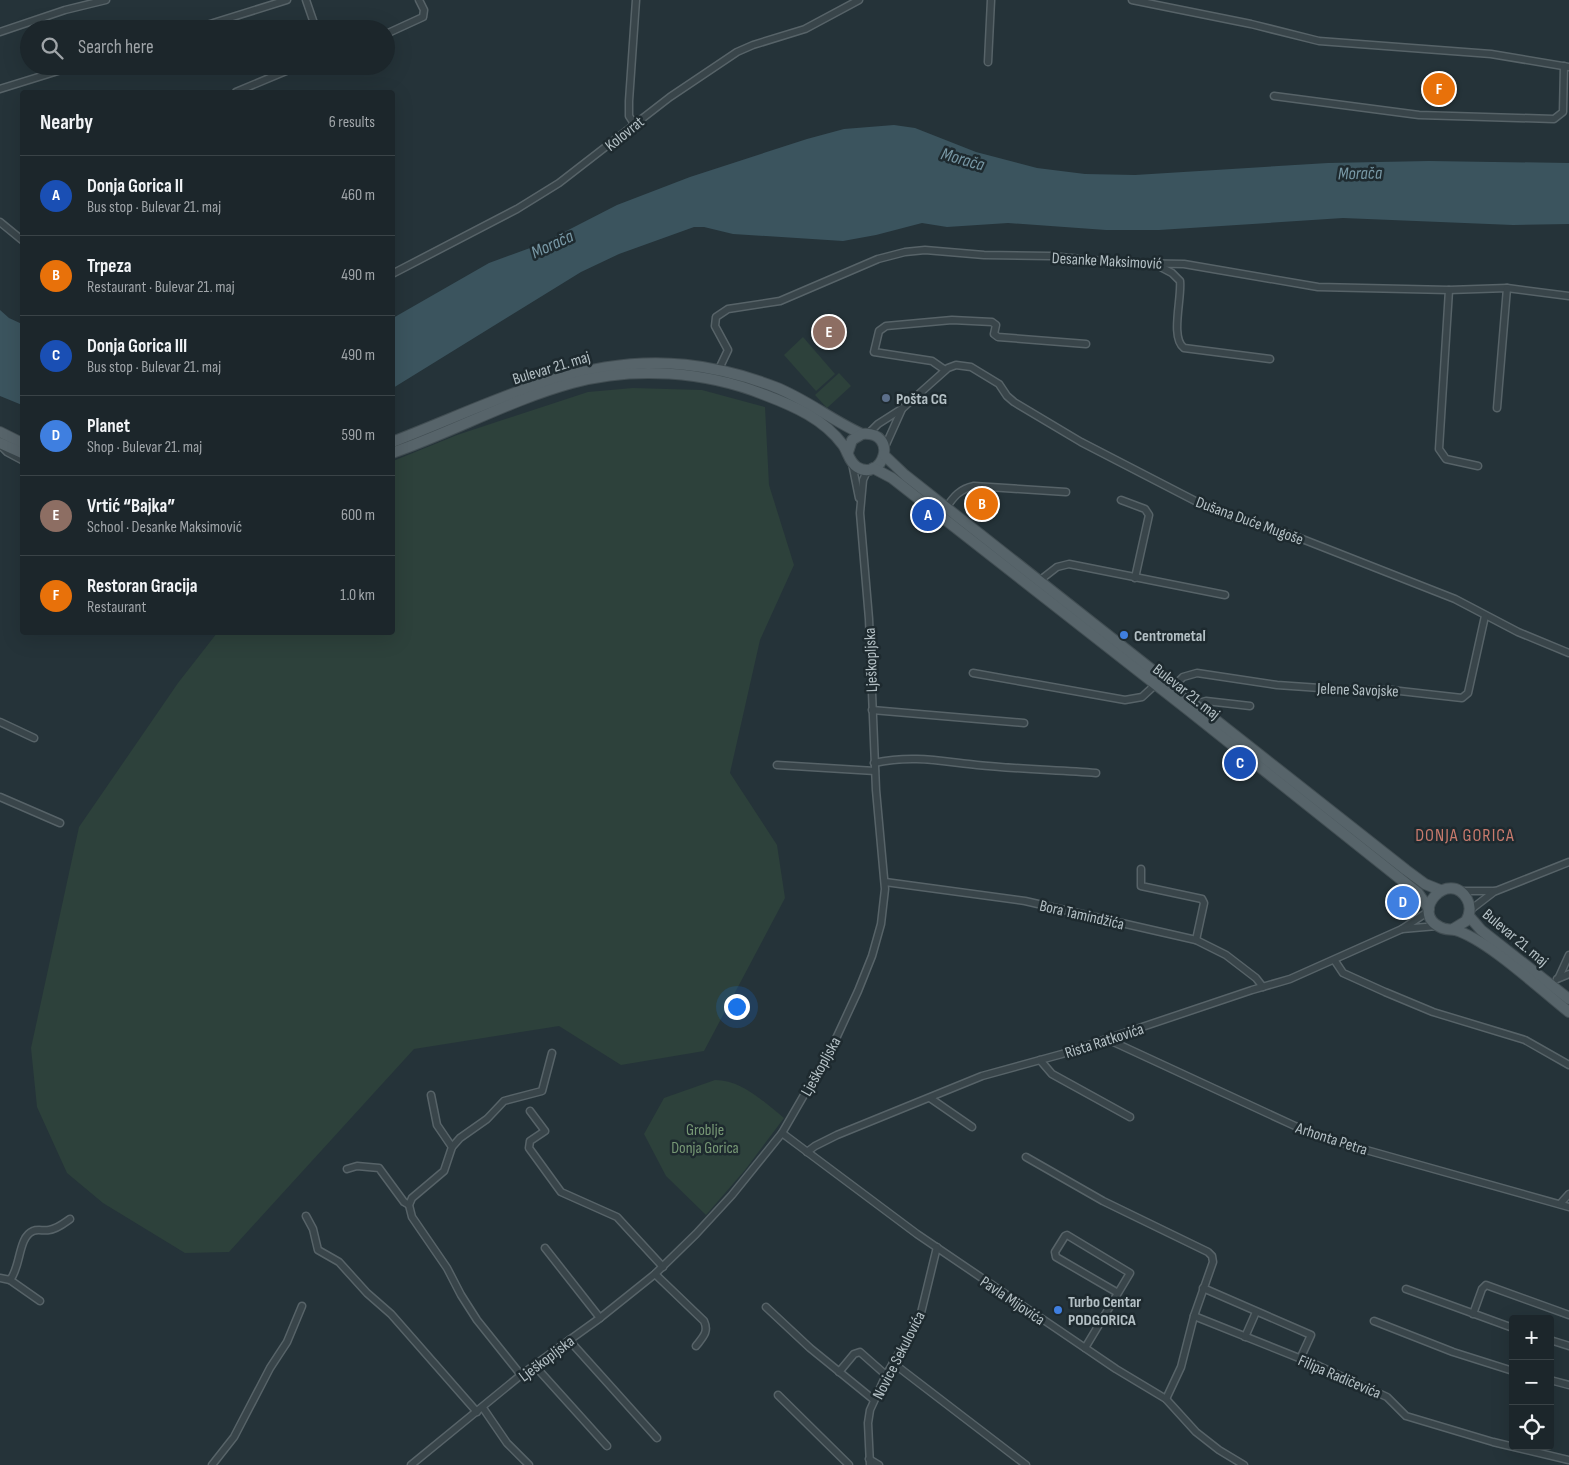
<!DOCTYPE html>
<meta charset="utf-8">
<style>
:root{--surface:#1c262b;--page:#252e33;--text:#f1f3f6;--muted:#a0a5a9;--line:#3a4347;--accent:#95b2f1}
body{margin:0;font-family:"Sofia Sans Condensed",sans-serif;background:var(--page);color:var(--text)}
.controls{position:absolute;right:15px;bottom:15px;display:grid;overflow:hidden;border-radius:5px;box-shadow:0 5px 20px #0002}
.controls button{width:45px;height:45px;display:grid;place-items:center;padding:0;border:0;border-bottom:1px solid var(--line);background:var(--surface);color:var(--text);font:25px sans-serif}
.you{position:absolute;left:736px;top:1006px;width:18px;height:18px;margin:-12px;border:4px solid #fff;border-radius:50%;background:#1a73e8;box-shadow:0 0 0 8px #1a73e833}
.badge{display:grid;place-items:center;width:32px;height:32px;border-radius:50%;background:var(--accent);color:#fff;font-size:16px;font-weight:700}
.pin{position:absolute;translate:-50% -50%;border:2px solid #fff;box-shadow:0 1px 5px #0006}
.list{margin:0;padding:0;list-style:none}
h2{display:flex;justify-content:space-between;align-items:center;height:65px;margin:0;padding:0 20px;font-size:21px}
h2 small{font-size:16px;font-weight:400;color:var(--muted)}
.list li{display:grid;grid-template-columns:32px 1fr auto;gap:15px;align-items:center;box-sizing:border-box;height:80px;padding:0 20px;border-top:1px solid var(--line)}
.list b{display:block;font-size:19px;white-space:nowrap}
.list p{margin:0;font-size:16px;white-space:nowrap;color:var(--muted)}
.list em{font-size:16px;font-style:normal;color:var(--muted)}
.icon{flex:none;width:28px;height:28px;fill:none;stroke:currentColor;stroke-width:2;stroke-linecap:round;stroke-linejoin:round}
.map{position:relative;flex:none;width:1569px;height:1465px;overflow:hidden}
.search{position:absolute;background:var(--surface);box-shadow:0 5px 20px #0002;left:20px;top:20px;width:375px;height:55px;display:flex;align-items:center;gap:12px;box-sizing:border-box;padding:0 18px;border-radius:28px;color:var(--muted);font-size:19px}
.panel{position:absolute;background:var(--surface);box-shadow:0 5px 20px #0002;left:20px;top:90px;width:375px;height:545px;border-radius:5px}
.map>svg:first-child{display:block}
</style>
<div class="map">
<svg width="1569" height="1465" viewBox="0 0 1569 1465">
<rect width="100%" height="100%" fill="#253339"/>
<g fill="#2d413b">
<path d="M803,337l32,37 -19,17 -32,-36z"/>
<path d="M839,373l12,13 -24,22 -12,-13z"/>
<path d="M633,388l69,2 63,17 4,78 25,80 -34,75 -30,133 47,72 8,53 -81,153 -83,14 -62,-39 -145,23 -185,203 -44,1 -82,-50 -36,-30 -30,-66 -6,-59 48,-221 99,-144 39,-50 175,-1 1,-171 64,-26 131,-43z"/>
<path d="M715,1080c27,0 49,22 69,38l-39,52 -39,45 -40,-39 -22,-42 20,-36z"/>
</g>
<g fill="#3b545e">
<path d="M894,125l21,3 61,24 61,16 48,6 50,1 193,-12 101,-2 140,2v61l-56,1 -170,-7 -184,12h-53l-98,-7 -61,4 -25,-4 -46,12 -33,6 -110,-7 -29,-7h-10l-75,27 -38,18 -188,116v-70l96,-55 52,-19 76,-39 73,-28 117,-38 37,-10z"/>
<path d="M0,310l9,8 13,6v81l-22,-9z"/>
</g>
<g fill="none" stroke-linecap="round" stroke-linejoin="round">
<defs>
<g id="street">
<path d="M306,0l10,29"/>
<path d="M1132,0l119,24 68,17 172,13 78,13"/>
<path d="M194,29l93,-29"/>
<path d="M0,32l65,-22 41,-10"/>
<path d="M386,34l37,-17 1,-7 -5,-10"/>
<path d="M988,62l3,-62"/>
<path d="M0,89l74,-23"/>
<path d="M236,92l62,-26"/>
<path d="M1274,96l145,19 135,4 9,-7 1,-46"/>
<path d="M635,125l-6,-9v-15l7,-101"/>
<path d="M0,222l22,18"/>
<path d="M1153,263l19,10 8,8c2,17 -10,57 4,67l86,11"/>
<path d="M392,274l125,-65 42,-26 111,-86 67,-45 16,-7 52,-16 54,-29"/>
<path d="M1449,290l-10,159 7,10 32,7"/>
<path d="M945,370l-13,-9 -58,-9 5,-21 7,-5 66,-6 40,2 4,3 -2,9 4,3 88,7"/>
<path d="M718,371l10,-21 -13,-24 1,-9 12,-8 52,-8 98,-42 27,-7 20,-2 59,5 66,1 75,7 59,1 134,23 131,3 58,-2 62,8"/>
<path d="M1497,408l10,-120"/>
<path d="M869,433l9,-9 25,-16 45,-40 8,-3 15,2 28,17 8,12 7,6 67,40 122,63 23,10 66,20 163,64 63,33 51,21"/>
<path d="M1,446l6,6 15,8"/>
<path d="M884,449l18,-40"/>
<path d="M852,463l7,35"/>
<path d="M1121,500l24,9 4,6 -14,63"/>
<path d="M946,508c8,-12 14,-19 28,-22l92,6"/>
<path d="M1039,581l18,-14 12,-3 156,31"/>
<path d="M973,673l152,27 17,-3 13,-12"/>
<path d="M1173,687l10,-10 14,-4 80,12 72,5h42l71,8 6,-5 17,-77"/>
<path d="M1195,704l11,-3 44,5"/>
<path d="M872,710l152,13"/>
<path d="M0,722l34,16"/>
<path d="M874,763c38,-8 65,-2 103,2 39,4 79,5 119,8"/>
<path d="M777,765l98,6"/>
<path d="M0,797l60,26"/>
<path d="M1141,869v17l61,13 2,4 -8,37"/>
<path d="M885,882l140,19 171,39 30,15 30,23 7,9"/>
<path d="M1459,891h37l73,-29"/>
<path d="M1469,911l26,-20"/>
<path d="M1402,929l35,-3"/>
<path d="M1335,961l8,12 42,19 48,20 92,28 44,25"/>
<path d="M1559,977l10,-22"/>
<path d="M1557,979l12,-5"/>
<path d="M1107,1039l188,87 32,13 242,68"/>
<path d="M1040,1060l12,14 78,43"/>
<path d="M431,1095l6,30 15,22"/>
<path d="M930,1098l42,29"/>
<path d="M530,1111l15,20 -15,10 -1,7 32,44 56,25 46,50"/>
<path d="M782,1133l135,101 199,135 50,30 30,33 23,18 25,15"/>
<path d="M807,1152l8,-6 22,-11 145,-59 80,-22 190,-64 38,-11 112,-50 27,-18"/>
<path d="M1026,1157l77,44 105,51 4,4 1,6 -19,54 -13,51 -15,32"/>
<path d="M347,1169l10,-3 22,2 25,34 5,3"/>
<path d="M1560,1204l9,-10"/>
<path d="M306,1216l7,13 5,21 21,12 28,31 24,21 86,98"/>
<path d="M545,1248l55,70"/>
<path d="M655,1274l49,47c5,11 -1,16 -8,25"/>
<path d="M0,1278l10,2c11,-13 8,-43 23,-49 4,-2 11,0 16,-1 8,-1 14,-6 21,-11"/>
<path d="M10,1280l30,21"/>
<path d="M1203,1288l108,47 -11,24"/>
<path d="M1406,1289l107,39"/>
<path d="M766,1307l44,41 64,52"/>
<path d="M1473,1314l9,-25 4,-4 83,30"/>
<path d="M1194,1316l125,50 68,31 19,19 87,26 76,18"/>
<path d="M1374,1321l79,31 60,19"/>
<path d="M1245,1337l11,-25"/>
<path d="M569,1340l88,98"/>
<path d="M1550,1340l19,6"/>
<path d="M1085,1348l45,-75 -63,-38 -2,1 -10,16 1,5 62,36"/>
<path d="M893,1363l133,102"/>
<path d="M535,1366l72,80"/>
<path d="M839,1372l15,-18 6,-2 26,23"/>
<path d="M521,1375l-44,-55 -16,-25 -14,-27 -35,-51 -3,-12 3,-7 32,-27 8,-24 8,-9 27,-19 17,-18 38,-10 10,-38"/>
<path d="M1550,1380l19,5"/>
<path d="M778,1395l71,70"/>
<path d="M483,1408l24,35 22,22"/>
<path d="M869,1459l10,6"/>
<path d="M212,1465l22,-28 36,-69 17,-26 15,-36"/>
<path d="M411,1465l110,-90 79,-57 55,-44 41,-40 36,-39 50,-62 51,-88 25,-54 14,-35 9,-32 4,-35 -9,-99 -7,-171 -9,-106 3,-33 5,-11"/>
<path d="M870,1465l-2,-42 2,-13 16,-35 34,-58 17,-70"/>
</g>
<g id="primary">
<path d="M0,432l22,11"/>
<path d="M392,442c137,-53 233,-113 383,-55 31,12 56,33 87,47"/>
<path d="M0,443l22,10"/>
<path d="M392,453c61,-21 118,-53 180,-70 62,-17 133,-12 193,12 29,11 59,24 78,50 5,7 6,17 14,22 26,16 43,-36 5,-33l-10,6 -4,12"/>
<path d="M884,455l21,20 501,395 19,14 15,6"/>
<path d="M873,468l19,10 295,231 231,184 11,16"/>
<path d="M1469,916l12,14 88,69"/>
<path d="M1453,929l13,-8c4,-7 5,-15 1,-22 -18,-31 -58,13 -27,28 5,3 10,2 15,3 32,9 86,60 114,82"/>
</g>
</defs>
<use href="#street" stroke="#576368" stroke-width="9"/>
<use href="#primary" stroke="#424e53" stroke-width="12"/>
<use href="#street" stroke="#39454a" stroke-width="6"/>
<use href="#primary" stroke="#57646a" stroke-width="10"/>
</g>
<circle fill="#5c6f8a" stroke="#1e2a2f" stroke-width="2" cx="886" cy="398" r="5"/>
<g fill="#3f7fe0" stroke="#1e2a2f" stroke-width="2">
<circle cx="1124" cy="635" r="5"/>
<circle cx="1058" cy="1310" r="5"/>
</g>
<g text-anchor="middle" stroke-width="5" stroke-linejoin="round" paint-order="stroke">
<g font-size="16" fill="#b4c0c5" stroke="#1e2a2f">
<text transform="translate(624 133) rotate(-39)" y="6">Kolovrat</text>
<text transform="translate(1107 260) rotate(3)" y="6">Desanke Maksimović</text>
<text transform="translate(551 367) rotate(-17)" y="6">Bulevar 21. maj</text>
<text transform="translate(1250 520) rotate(20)" y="6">Dušana Duće Mugoše</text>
<text transform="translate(870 660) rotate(-92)" y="6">Lješkopljska</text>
<text transform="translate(1358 689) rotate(2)" y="6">Jelene Savojske</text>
<text transform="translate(1187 691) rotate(38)" y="6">Bulevar 21. maj</text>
<text transform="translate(1082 914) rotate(13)" y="6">Bora Tamindžića</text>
<text transform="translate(1516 937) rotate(40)" y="6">Bulevar 21. maj</text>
<text transform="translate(1104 1040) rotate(-18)" y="6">Rista Ratkovića</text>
<text transform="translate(820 1066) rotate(-61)" y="6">Lješkopljska</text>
<text transform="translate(1332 1138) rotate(18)" y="6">Arhonta Petra</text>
<text transform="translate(1013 1300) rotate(34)" y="6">Pavla Mijovića</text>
<text transform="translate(898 1355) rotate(-63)" y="6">Novice Sekulovića</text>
<text transform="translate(546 1358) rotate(-37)" y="6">Lješkopljska</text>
<text transform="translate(1340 1376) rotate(23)" y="6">Filipa Radičevića</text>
</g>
<g font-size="16" font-weight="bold" fill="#b4c0c5" stroke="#1e2a2f" text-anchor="start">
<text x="896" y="404">Pošta CG</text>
<text x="1134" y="641">Centrometal</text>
<text x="1068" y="1307">Turbo Centar<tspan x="1068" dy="18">PODGORICA</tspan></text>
</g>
<g font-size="16" fill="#779875" stroke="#1e2a2f">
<text x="705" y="1135">Groblje<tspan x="705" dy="18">Donja Gorica</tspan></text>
</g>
<g font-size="18" font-style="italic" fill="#7898a5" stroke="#1e2a2f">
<text transform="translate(963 159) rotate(16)" y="6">Morača</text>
<text transform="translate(1360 173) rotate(-1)" y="6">Morača</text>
<text transform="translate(552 244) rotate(-25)" y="6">Morača</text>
</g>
<g font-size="18" letter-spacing="1" fill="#c87a6d" stroke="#1e2a2f">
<text x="1465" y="841">DONJA GORICA</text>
</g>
</g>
</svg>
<div class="controls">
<button>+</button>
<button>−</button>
<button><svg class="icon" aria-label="locate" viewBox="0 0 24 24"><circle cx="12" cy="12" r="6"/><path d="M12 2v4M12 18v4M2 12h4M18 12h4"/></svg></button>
</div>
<div class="you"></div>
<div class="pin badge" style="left:928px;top:515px;background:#1a4fb4">A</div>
<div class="pin badge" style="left:982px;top:504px;background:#e8710a">B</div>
<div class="pin badge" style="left:1240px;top:763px;background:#1a4fb4">C</div>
<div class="pin badge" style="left:1403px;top:902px;background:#3f7fe0">D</div>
<div class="pin badge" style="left:829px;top:332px;background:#8d6e63">E</div>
<div class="pin badge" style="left:1439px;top:89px;background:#e8710a">F</div>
<div class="search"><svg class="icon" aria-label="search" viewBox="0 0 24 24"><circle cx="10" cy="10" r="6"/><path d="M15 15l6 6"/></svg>Search here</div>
<section class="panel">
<h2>Nearby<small>6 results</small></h2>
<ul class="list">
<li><span class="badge" style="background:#1a4fb4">A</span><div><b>Donja Gorica II</b><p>Bus stop · Bulevar 21. maj</p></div><em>460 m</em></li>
<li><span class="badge" style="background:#e8710a">B</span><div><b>Trpeza</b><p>Restaurant · Bulevar 21. maj</p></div><em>490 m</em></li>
<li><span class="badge" style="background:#1a4fb4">C</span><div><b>Donja Gorica III</b><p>Bus stop · Bulevar 21. maj</p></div><em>490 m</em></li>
<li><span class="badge" style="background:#3f7fe0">D</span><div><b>Planet</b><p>Shop · Bulevar 21. maj</p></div><em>590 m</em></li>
<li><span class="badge" style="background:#8d6e63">E</span><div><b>Vrtić “Bajka”</b><p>School · Desanke Maksimović</p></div><em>600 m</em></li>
<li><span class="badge" style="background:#e8710a">F</span><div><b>Restoran Gracija</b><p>Restaurant</p></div><em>1.0 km</em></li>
</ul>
</section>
</div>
